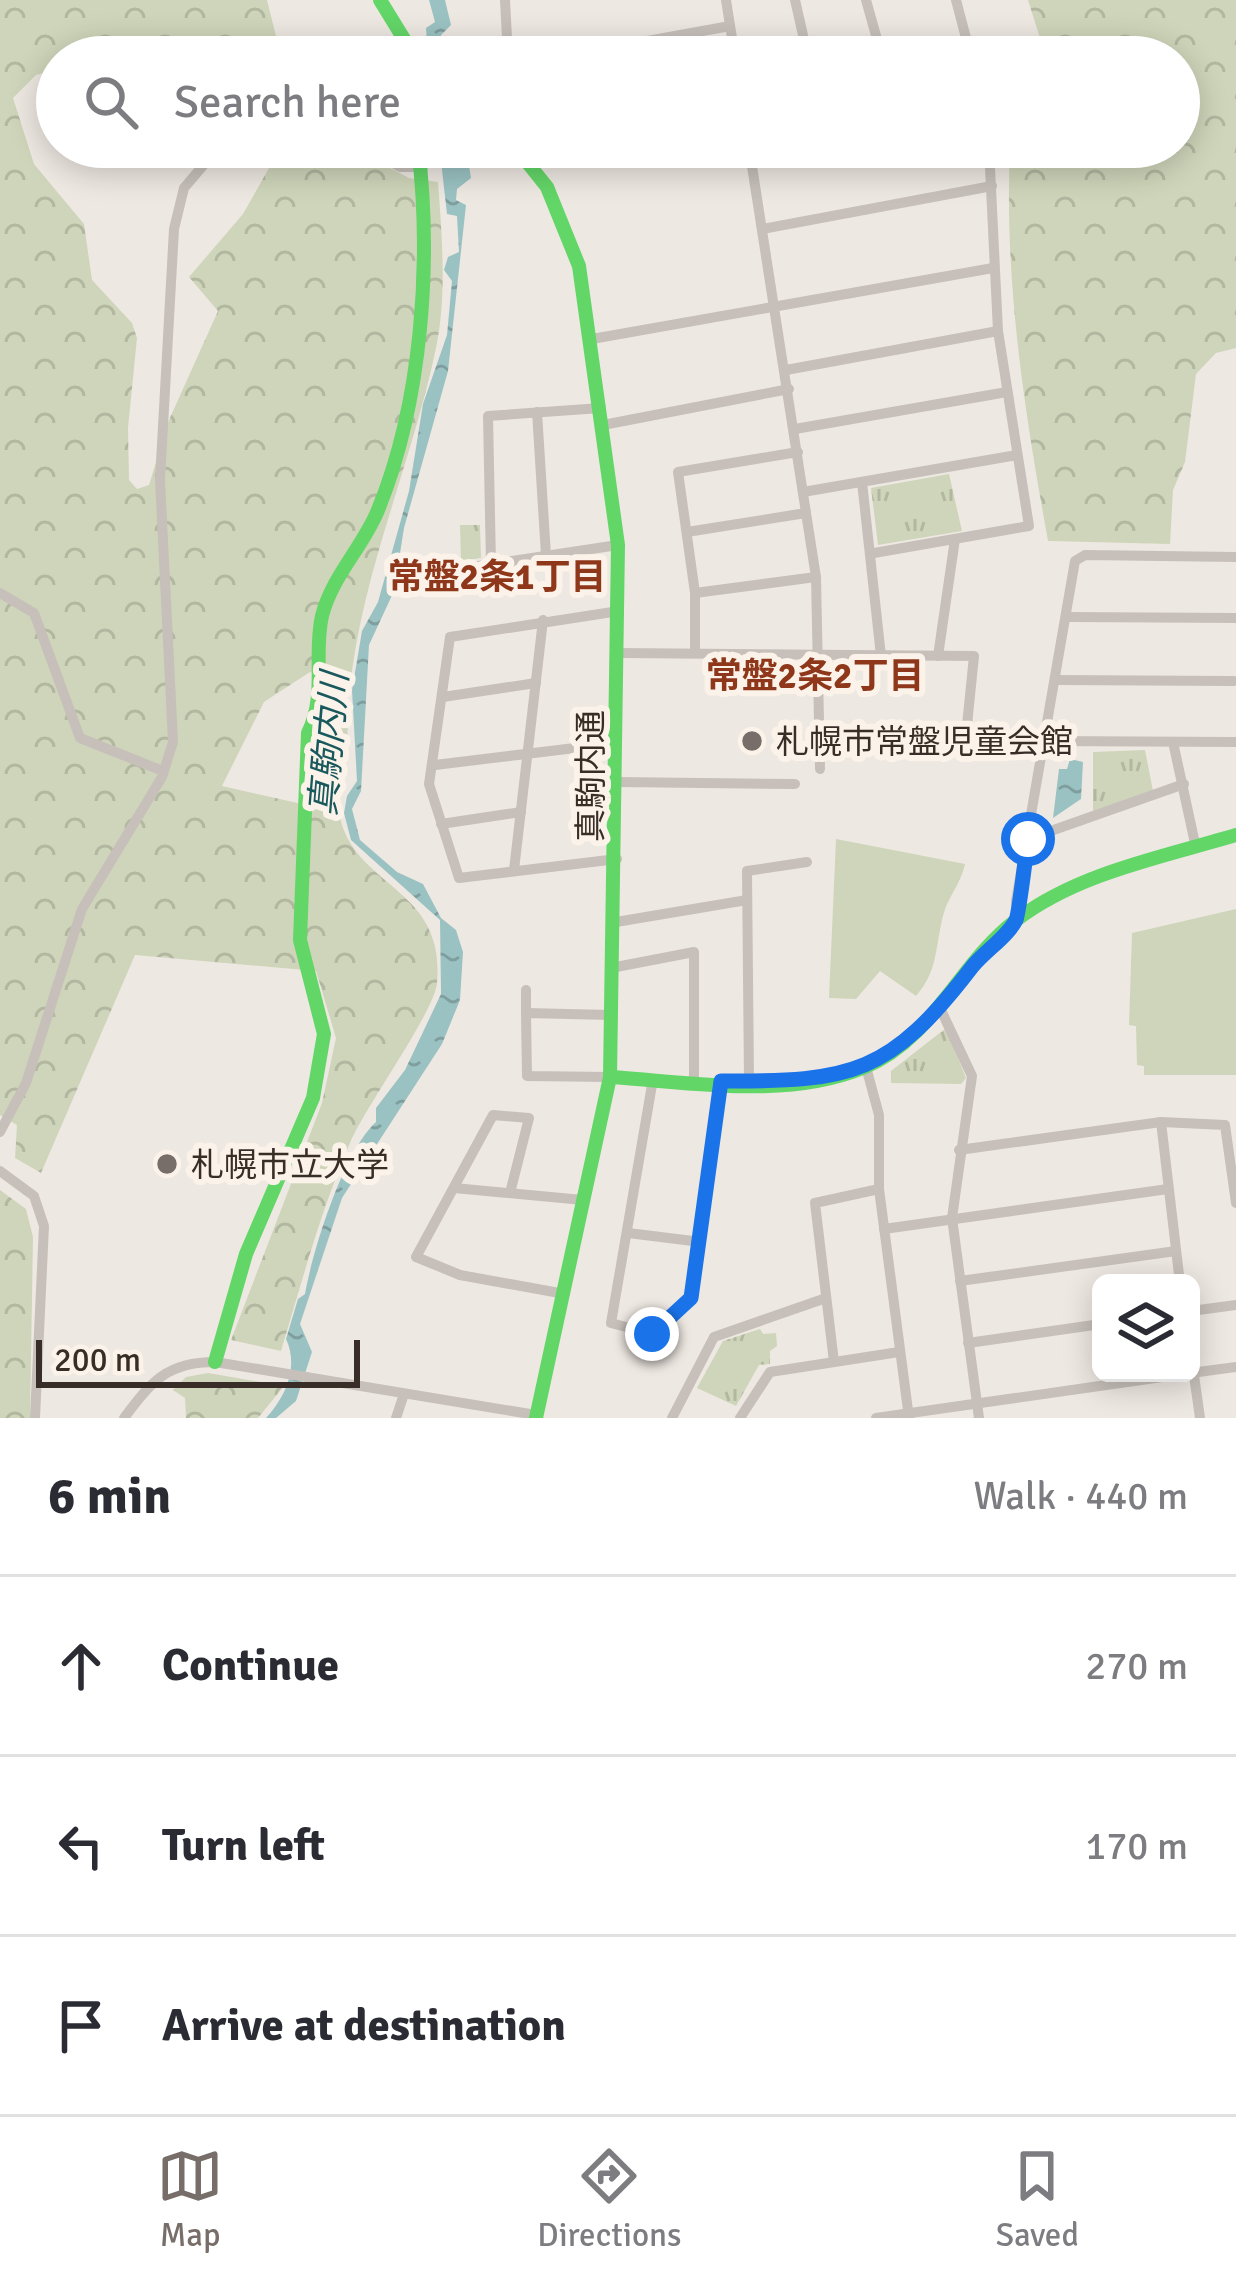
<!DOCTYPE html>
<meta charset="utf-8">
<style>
:root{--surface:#fff;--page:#f2f2f3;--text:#2b2b33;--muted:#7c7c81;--line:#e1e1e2;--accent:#786e69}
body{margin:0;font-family:Signika,"Noto Sans JP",sans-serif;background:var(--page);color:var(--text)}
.controls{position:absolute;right:36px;bottom:36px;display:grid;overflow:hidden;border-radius:18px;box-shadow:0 6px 30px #0003}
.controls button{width:108px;height:108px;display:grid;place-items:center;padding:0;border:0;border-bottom:3px solid var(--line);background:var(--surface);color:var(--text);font:60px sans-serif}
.scale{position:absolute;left:36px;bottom:30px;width:324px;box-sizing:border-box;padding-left:12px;border:6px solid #392d28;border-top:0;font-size:33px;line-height:42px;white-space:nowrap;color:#392d28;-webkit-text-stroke:9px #fbf3e9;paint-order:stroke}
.stop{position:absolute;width:36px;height:36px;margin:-27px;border:9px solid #1a73e8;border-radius:50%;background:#fff}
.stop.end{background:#1a73e8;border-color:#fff;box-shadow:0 3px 12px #0008}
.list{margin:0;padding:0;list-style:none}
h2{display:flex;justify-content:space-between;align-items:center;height:156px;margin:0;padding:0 48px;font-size:51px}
h2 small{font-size:39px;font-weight:400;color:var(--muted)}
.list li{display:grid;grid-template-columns:78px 1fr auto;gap:36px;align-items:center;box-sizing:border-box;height:180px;padding:0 48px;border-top:3px solid var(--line)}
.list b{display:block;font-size:45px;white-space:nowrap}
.list em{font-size:39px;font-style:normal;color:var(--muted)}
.icon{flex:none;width:66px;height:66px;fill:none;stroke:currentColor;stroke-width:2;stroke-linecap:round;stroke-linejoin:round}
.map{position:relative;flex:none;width:1236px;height:1418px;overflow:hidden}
.search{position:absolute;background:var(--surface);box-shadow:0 6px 30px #0003;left:36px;right:36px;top:36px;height:132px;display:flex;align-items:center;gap:30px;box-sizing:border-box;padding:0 42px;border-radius:66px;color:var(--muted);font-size:45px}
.sheet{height:696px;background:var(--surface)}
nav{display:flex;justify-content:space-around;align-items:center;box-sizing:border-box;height:168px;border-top:3px solid var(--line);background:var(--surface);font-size:33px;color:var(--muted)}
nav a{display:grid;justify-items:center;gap:6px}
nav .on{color:var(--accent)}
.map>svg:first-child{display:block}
</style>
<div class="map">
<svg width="1236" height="1418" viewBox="0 0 1236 1418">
<defs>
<pattern id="grass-tufts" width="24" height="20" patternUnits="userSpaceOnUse" patternTransform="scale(3)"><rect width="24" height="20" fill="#cfd5ba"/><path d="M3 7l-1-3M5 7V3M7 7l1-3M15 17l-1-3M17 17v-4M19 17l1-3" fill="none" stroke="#b2b7a0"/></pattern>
<pattern id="forest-crowns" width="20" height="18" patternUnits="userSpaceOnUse" patternTransform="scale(3)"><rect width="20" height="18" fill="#cfd5ba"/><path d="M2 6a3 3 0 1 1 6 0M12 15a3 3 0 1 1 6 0" fill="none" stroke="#b2b7a0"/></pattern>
<pattern id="water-ripples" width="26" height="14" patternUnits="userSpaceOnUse" patternTransform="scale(3)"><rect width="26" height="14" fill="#9bc2c2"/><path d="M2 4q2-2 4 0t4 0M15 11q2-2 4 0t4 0" fill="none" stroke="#7f9e9e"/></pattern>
</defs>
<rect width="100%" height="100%" fill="#eee8e2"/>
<g fill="url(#grass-tufts)">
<path d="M949,474l13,57 -84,14 -7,-57z"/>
<path d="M460,525h20l1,33 -20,3z"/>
<path d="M1145,750l8,41 -60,20v-59z"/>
<path d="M946,1028l20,50 -5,6 -70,-1v-12z"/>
<path d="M760,1329l3,5 13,-1 1,13 -7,5v13l-11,1 -23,41 -39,-18 26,-47z"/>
</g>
<g fill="url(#forest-crowns)">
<path d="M0,0h267l10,40 -5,10 -17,7h-198v12l-21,6 -23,23 21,66 50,60 8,56 40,43 5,15 -9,90 1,52 8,9 12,-4 20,-65 49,-109 -29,-34 54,-63 38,-67h69l59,31 29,4c4,54 9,113 -2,166 -24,115 -74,224 -86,340l-40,-16 -46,30 -42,84 98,22 2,-63 25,-27c4,33 -13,69 -7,99 15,71 106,70 97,166 -2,28 -72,124 -87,160 -29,67 -48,138 -69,208l-50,-11 91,-237 14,-65 -20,-67 -181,-16 -94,218 -26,-15 2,-33 -17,-10z"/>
<path d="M1028,0h208v348l-20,5 -20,21 -11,88 -12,28 -3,54 -122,-3c-24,-133 -44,-259 -38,-394h169v-90h-133z"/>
<path d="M0,1190l26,19 7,28 -3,181h-30z"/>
<path d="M208,1373l76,13 -26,32h-72l-1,-20 -12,-8 13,-13z"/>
</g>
<g fill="#cfd5ba">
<path d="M836,839l129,25c-4,20 -18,34 -22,52 -8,32 -5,55 -27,80l-36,-25 -24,28 -27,-1z"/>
<path d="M1236,909v166h-92v-9l-7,-1 -1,-39 -7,-1 3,-92z"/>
</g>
<g fill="url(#water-ripples)">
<path d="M429,0h16l6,25 -10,10v22h-13l-2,-29 9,-6z"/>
<path d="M445,147h21l5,31 -14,11 -1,11 10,5 -18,166 -44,157 -10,63 -25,54 -8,146 -9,18 8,31 37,32 26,12 18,34 15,12 7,22 -3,48 -18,44 -100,154 -42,126 12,28 -16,49 -20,17h-10c20,-22 33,-51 20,-79l12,-40 7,-5c8,-45 39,-143 71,-172v-14l29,-38 36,-76 -1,-74 -89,-80 -7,-27 3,-17 10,-15 -5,-91 10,-59 16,-29 31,-111 14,-87 24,-69 5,-54 -8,-11 4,-13 11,-5 -2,-36 -10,-2 -6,-53z"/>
<path d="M1070,759l13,3 -2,37 -28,19 6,-49h8z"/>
</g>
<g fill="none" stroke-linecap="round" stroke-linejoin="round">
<g stroke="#c7c0ba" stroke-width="10">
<path d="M505,0l3,57"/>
<path d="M726,0l9,57"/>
<path d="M795,0l13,57"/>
<path d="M866,0l16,57"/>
<path d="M956,0l15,57"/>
<path d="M559,57l171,-31"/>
<path d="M365,147l35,20h23"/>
<path d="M749,147l67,430 4,192"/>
<path d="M750,159l73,-12"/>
<path d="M762,229l230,-43"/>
<path d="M592,339l401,-71"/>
<path d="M786,370l212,-39"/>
<path d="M537,412l9,143"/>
<path d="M603,425l186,-36"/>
<path d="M795,429l212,-37"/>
<path d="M862,482l19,174"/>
<path d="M803,492l214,-37"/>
<path d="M687,532l119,-19"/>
<path d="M874,553l155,-27 -31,-195 -9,-184"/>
<path d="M491,564l-3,-148 113,-8"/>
<path d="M478,566l140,-21"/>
<path d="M0,593l34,20 46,125 83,33"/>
<path d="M695,593l121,-16"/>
<path d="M1067,617l169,1"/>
<path d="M619,653l355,3 -8,79 -146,-2"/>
<path d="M695,653v-60l-17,-121 120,-20"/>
<path d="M938,656l17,-117"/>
<path d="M1056,680l178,1"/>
<path d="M443,697l93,-14"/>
<path d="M1045,741l191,1"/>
<path d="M1173,742l23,106"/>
<path d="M435,765l181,-22"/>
<path d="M618,782l177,2"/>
<path d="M441,824l80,-12"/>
<path d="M1028,839l156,-55"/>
<path d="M617,859l-158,19 -30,-94 21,-147 169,-26"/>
<path d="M514,870l29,-250"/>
<path d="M1017,919l-1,-18 59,-340 10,-6 151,2"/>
<path d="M616,922l131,-22"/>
<path d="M616,967l78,-15v128"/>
<path d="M526,990v23"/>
<path d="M940,1008l32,68 -20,142 27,200"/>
<path d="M866,1067l13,48v74l30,229"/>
<path d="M610,1077l-83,-1 -1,-63 85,2"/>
<path d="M653,1079l-42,244 42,11 38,-36 30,-217"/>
<path d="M749,1081l-2,-210 60,-9"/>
<path d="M1161,1122l19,161"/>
<path d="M0,1132l26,-49 56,-174 80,-132 11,-35 -13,-262 14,-251 10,-41 35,-41"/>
<path d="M959,1150l202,-28 64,3 11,78"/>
<path d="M0,1171l34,25 10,30 -9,192"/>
<path d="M454,1188l129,12"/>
<path d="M510,1193l19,-75 -36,-3 -77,142 44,18 105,19"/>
<path d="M884,1229l284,-40"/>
<path d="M628,1233l73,9"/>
<path d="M960,1281l216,-30"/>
<path d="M1191,1311l45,-6"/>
<path d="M968,1343l133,-19"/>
<path d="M1191,1354l9,64"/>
<path d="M834,1362l-19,-159 64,-14"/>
<path d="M1191,1373l45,-6"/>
<path d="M124,1418c28,-37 43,-56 91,-56l321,53"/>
<path d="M396,1418l8,-24"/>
<path d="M672,1418l42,-81 112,-39"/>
<path d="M740,1418l30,-46 129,-20"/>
<path d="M876,1418l314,-45"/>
</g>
<g stroke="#63d668" stroke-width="14">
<path d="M380,0l35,57"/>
<path d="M515,147l32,40 32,79 39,279 -8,532 -74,341"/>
<path d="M610,1077c82,5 176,23 255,-10 68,-28 94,-103 150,-146 62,-48 148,-64 221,-86"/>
<path d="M215,1362l31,-108 67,-156 11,-64 -24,-94 8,-207c19,-38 5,-78 14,-117 10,-40 41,-69 56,-106 44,-108 54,-248 40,-363"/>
</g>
</g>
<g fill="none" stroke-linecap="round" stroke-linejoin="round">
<path stroke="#1a73e8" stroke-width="15" d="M652,1334l39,-36 30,-217c132,1 169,-7 251,-114 12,-15 36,-31 44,-47 3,-6 10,-67 12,-81"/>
</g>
<g fill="#786e69" stroke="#fbf3e9" stroke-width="4.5">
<circle cx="752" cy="741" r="12"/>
<circle cx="167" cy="1164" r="12"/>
</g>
<g text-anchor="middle" stroke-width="12" stroke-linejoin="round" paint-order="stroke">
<g font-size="33" fill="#392d28" stroke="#fbf3e9" text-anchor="start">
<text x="776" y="753">札幌市常盤児童会館</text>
<text x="191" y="1176">札幌市立大学</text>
</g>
<g font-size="33" fill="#392d28" stroke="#fbf3e9">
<text transform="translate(590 776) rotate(-90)" y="12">真駒内通</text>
</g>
<g font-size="36" font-weight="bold" fill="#8f371a" stroke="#fbf3e9">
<text x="497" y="589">常盤2条1丁目</text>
<text x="815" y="688">常盤2条2丁目</text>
</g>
<g font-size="36" font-style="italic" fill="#19595e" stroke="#fbf3e9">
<text transform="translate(328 744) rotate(-85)" y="13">真駒内川</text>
</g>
</g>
</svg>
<div class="controls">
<button><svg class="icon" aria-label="layers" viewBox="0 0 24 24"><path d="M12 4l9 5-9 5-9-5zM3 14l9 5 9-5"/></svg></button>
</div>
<div class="scale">200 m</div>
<div class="stop" style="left:1028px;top:839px"></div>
<div class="stop end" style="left:652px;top:1334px"></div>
<div class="search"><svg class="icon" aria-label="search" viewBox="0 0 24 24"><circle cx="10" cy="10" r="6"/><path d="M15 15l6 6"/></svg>Search here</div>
</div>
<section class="sheet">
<h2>6 min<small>Walk · 440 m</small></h2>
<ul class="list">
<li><svg class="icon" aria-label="ahead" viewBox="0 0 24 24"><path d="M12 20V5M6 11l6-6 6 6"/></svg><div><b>Continue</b></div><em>270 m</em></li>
<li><svg class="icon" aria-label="left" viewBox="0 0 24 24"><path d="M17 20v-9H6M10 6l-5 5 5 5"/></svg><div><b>Turn left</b></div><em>170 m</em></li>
<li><svg class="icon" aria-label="arrive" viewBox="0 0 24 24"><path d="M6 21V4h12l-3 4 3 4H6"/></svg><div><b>Arrive at destination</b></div></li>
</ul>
</section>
<nav>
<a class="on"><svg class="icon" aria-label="map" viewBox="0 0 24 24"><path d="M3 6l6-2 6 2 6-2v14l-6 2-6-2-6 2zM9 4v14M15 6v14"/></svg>Map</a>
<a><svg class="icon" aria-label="directions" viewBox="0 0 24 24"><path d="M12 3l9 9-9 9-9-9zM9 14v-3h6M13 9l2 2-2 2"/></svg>Directions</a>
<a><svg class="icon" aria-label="saved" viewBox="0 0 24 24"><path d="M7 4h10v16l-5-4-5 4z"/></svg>Saved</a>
</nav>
